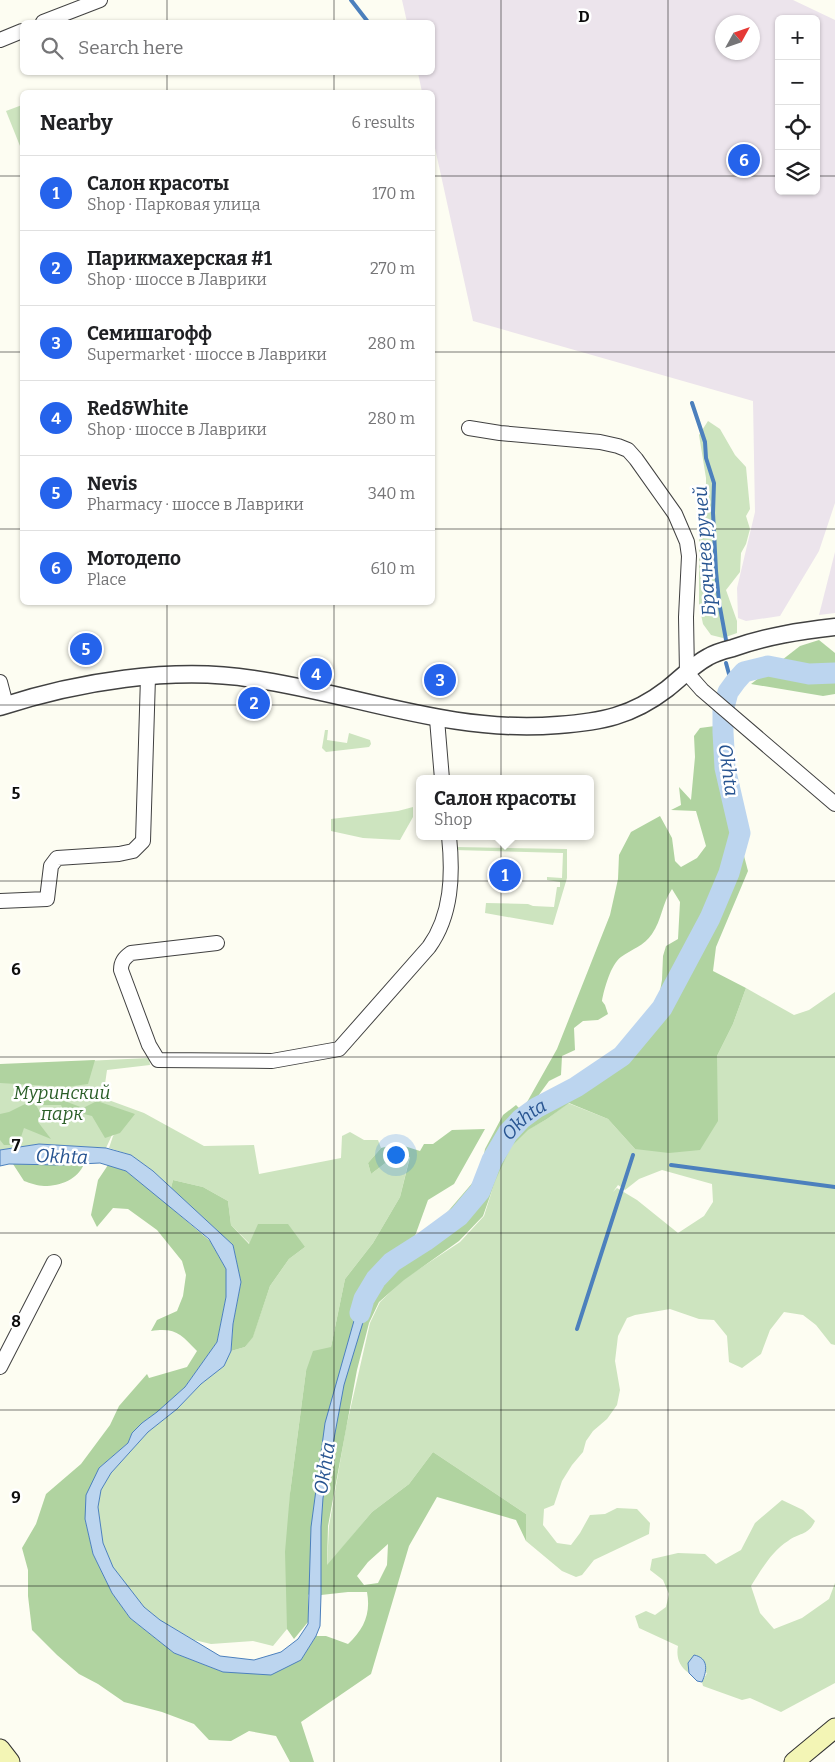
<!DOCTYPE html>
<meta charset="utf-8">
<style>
:root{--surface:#fff;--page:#f6f6f6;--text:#202124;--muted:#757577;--line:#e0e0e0;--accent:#2563eb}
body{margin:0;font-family:Bitter,serif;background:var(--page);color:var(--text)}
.controls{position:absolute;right:15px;top:15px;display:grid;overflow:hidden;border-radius:8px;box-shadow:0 1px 4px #0004}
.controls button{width:45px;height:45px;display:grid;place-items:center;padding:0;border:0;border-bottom:1px solid var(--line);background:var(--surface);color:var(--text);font:25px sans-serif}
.compass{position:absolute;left:715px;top:15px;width:45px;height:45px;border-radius:50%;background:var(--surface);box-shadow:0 1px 4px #0004;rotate:50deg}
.you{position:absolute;left:395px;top:1154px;width:18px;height:18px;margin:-12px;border:4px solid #fff;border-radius:50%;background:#1a73e8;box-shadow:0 0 0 8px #1a73e833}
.badge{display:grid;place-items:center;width:32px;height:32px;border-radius:50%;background:var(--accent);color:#fff;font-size:16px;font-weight:700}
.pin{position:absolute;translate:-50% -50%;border:2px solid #fff;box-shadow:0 1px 5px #0006}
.popup{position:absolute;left:416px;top:775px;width:178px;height:65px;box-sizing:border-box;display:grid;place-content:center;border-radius:8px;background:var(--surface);filter:drop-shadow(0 1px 4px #0005);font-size:16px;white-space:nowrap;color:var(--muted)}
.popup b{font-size:19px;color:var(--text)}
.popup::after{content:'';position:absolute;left:50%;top:100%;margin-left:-10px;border:10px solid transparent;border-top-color:var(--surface)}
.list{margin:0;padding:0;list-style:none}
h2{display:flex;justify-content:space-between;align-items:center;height:65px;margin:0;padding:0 20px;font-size:21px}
h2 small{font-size:16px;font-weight:400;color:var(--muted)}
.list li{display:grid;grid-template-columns:32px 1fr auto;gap:15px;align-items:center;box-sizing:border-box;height:75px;padding:0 20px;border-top:1px solid var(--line)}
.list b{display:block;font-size:19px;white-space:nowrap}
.list p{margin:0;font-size:16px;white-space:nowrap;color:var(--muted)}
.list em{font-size:16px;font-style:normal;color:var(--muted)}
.icon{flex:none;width:28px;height:28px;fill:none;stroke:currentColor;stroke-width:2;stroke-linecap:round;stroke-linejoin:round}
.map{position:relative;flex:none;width:835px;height:1762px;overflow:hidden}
.search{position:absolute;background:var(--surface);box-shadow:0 1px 4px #0004;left:20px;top:20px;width:415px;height:55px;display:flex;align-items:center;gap:12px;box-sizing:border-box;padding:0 18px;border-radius:8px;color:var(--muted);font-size:19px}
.panel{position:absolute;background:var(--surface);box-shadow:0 1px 4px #0004;left:20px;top:90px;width:415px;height:515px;border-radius:8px}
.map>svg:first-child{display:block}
</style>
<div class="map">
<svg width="835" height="1762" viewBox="0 0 835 1762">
<rect width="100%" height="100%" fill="#fdfdf2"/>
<g fill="#ece4ec" fill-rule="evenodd">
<path d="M402,0h391l42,20v483l-16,48 -39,65 -34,5 -8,-3 -1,-30 18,-76 -2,-111 -280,-80 -40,-182 -1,-47h-10l-4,-19 14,-1v-50h-25zM779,19h37v172h-37zM722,22h30v30h-30z"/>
<path d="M835,552v61l-16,2z"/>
</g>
<g fill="#cde4bf" fill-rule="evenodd">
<path d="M22,105v46l-16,-40z"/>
<path d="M708,421l12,8 15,26 11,12 4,42 -4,7 4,13 -4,15 -5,9 -1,19 -14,18 11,31v12l-14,5 -12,-3 -8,-11 -4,-19v-85l7,-15v-27l-7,-43z"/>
<path d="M325,730h3l-1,10 20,3 2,-10 21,7 1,4 -2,3 -43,5 -4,-4z"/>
<path d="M413,807v10l-13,23 -37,-2 -32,-7v-12l67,-8z"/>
<path d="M455,847l112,2v29l-14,47 -68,-12 1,-10 42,1 5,2 21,1 3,-20h3v-5l-13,-2v-3l15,1 1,-25 -108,-3z"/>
<path d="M746,988l48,27 15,-5 26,-18v353l-4,-1 -15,-19 -13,-10 -19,-3 -14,18 -9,24 -19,14 -13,-6 -2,-26 -13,-16 -15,-1 -29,-10 -35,6 -8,3 -9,18 -3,25 5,29 -3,15 -10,14 -14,12 -7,10 -3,11 -11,13 -10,16 -8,24 -10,4 -1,16 14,18 14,2 9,-12 10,-18 15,-1 12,-6 20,1 13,14 -1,11 -55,26 -12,15 -6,2 -14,-6 -36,-30v-27l-93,-62 -24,32 -37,28 -45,54 2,-40 17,-98 24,-105 10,-21 24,-23 56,-37 24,-26 12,-38 15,-31 16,-17 20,-11 21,-16 40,16 27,30 82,-60v-33l16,-32zM662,1170l50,14 1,18 -9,14 -26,17 -41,-33 -20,-12 -4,4 5,-7 7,5 14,-11z"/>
<path d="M149,1058l1,7 -43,5 -4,28 41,15 60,33 50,-1 5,29 82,-16 1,-22 8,-4 14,8h14l3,8 -13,15 3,11 25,-19 14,1 -10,41 -27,46 -28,36 -14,68 -25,24 -16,122 -3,136 -14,17 -20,-5 -42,3 -17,-4 -34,-20 -16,-13 -31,-39 -10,-25 -5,-36 3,-17 10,-17 37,-41 29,-23 24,-25 23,-18 7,-15 14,-4 8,-11 17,-50 19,-27 16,-12 -55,-3 -19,-19 -3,-24 -25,-14 -30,-7 -2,8 -18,-17 -22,-16 -22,-7 4,-12 2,-2 -3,1 -6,13 -67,-4 -39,6v-85z"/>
<path d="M782,1500l21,10 12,11c-7,15 -15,11 -27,20 -16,10 -27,29 -37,45l9,27 14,16 28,-11 27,-19 6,-16v100l-54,29 -31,-14 -8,2 -39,-14 -1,-4 5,-9 -19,-11 1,11c-10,-7 -13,-16 -11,-27l-39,-18 -4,-12 11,-5 9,4 11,-8 3,-13 -6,-14 -13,-10 2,-11 26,-6 27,1 11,10 25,-14 14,-27z"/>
</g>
<g fill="#b0d3a0" fill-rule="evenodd">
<path d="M819,640l16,13v41l-12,2 -72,-12 49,-38z"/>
<path d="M715,726l3,31 30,114 -32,76 -3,24 33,17 -13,36 -16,32 1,65 -18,29 -31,3 -34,-4 -27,-30 -39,-16 -22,16 -19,11 -17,17 -15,32 -13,37 -24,25 -55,39 -25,22 -10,21 -12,47 -29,156 -1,39 45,-53 37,-28 24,-32 93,62v27l-10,-21 -79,-23 -28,49 -38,128 -70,48 13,40h-24l-14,-26 -27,-5 -18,10 -22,-1 -15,-16 -32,-12 -38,-10 -26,-18 -19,-10 -22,-19 -25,-25 -4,-34v-26l-6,-22 14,-24 10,-30 35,-30 29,-39 9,-19 28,-32 2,4 38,-11 10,-16c-16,-17 -22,-24 -46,-20l6,-11 20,-9 6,-15 3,-21 -4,-14 -25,-31 -29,-21 -15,-1 -16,19 -6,-12 7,-35 10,-15 18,6 29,23 55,47 16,28v28l-9,45 -32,45 -28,25 -15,11 -10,10 -4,10 -29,25 -14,51 8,35 19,39 18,25 44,35 49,19 78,-12 15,-24h10l22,8c16,-15 23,-30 19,-52h-19l-27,3 -1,-15 -7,11 -5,4v27l-14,17 -7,-10 -2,-77 5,-59 16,-122 7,-20 18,-4 14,-68 28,-36 27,-46 10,-40 -14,-2 -25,19 -3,-11 13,-15 17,-4 22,7 4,-7h9l19,-14 33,-1 -31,55 -26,16 -13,36 -8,8 31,-21 42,-49 5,-25 18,-34 13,-10 6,6 35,-62 53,-134 8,-36 1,-24 12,-23 29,-16 12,22 3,23 6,6 16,-9 9,-12 -10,-35 -25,-1 10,-5 -2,-18 12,13 4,-43 -1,-21 6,-8zM672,889l8,13 -2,37 -12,7 -3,10 -1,24 -4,22 -39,50 -25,15 2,8 -15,13 -26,14 -22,1 16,-22 12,-6 1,-19 13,-6 -1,-22 9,-7 15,-1 10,-6 -3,-9 -3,-4c2,-12 9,-37 19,-44 11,-8 23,-11 31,-23 10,-14 10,-31 20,-45zM388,1544l-1,21 -9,18 -14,2 -7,-9 11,-14z"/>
<path d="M95,1060l-7,24 -22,3 -66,-4v-19z"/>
<path d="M62,1100l21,8 14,-7 38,13 -15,19 -15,5 -13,-22 -12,-3 -14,3 -5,-11h-25l6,11 -4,6 13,17 -27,-11 -4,12 -6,5h-10l-4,-5v-26l9,-2 22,-11z"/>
<path d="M13,1164h71c-6,15 -23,22 -40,22 -6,0 -14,-3 -20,-5z"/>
<path d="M173,1180l30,7 25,14 3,24 18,19 9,-20h30l17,23 -16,12 -19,27 -17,51 -8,10 -14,4 2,-27 8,-42 -8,-37 -62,-57z"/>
</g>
<g fill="#bcd5ef" stroke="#4c80bd">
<path d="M39,1144l67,4 25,7 22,16 80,74 8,37 -8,42 -2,27 -7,15 -23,18 -24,25 -29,23 -37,41 -10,17 -3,17 5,36 10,24 31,40 16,13 60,36 34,4 27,-8 17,-13 10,-15 3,-97 14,-104 32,-113 14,-25 -4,24 -23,76 -21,113 -2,29v68l-1,31 -4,10 -15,24 -30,15 -48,-3 -49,-19 -44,-35 -18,-25 -19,-39 -8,-35 1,-24 13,-27 29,-25 4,-10 10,-10 15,-11 28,-25 32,-45 9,-45v-28l-17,-30 -83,-68 -26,-8 -40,2 -51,-1 -9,2v-16z"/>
<path d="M694,1655c15,3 13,16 8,27l-5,-1 -8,-8 -1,-10z"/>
</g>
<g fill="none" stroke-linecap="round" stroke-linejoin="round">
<g stroke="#4c80bd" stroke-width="4">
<path d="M351,0l17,22"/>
<path d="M692,403l13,39 1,16 8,25 -1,30 3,58 3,31 7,38"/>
<path d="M726,663l3,11 7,7"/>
<path d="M671,1165l164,22"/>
<path d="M577,1329l56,-174"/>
</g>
<path stroke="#bcd5ef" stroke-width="21" id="s1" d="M360,1313l4,-14 12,-20 16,-17 33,-21 34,-25 21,-25 12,-31 16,-27 13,-14 15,-11 40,-21 46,-31 40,-48 48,-90 19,-45 11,-40 -15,-65 -2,-36v-21l5,-19 8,-11 8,-9 24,-6 41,8 26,-1"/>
<defs>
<g id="minor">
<path d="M43,22l57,-22"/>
<path d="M0,40l22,-9"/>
<path d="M469,428l31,5 100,9 18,4 10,4 8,9 39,55 12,28 2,14 -3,61 1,56 15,17 133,114"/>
<path d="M0,682l6,23"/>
<path d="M437,719l5,60"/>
<path d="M0,901l47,-2 4,-33 6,-8 62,-4 14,-3 10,-10 5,-164"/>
<path d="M217,943l-86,10c-7,5 -10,9 -10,17l28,75 9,15 114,1 67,-12 90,-102c23,-32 24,-73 20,-111"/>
<path d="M0,1367l54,-105"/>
</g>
<path id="tertiary" d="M0,707c76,-25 173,-41 253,-28 104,15 197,55 305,46 43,-3 74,-9 109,-36 14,-11 26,-24 41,-32 8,-5 17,-7 25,-9 34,-12 67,-17 102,-21"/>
<g id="secondary">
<path d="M0,1749l10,13"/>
<path d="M794,1762l41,-34"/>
</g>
</defs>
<use href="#minor" stroke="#414141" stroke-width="16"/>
<use href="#tertiary" stroke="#414141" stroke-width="19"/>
<use href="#secondary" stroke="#303030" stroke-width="21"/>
<use href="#minor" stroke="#fff" stroke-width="14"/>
<use href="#tertiary" stroke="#fff" stroke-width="16"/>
<use href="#secondary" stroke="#f3f5b5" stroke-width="19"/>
</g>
<path fill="none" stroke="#0e0e0e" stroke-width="1" stroke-opacity="0.55" d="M167,0v22M334,0v22M501,0v1762M668,0v1762M167,72v20M334,72v20M0,176h22M432,176h347M816,176h19M0,352h22M432,352h403M0,529h22M432,529h403M167,602v1160M334,602v1160M0,705h835M0,881h835M0,1057h835M0,1233h835M0,1410h835M0,1586h835"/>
<g text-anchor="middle" stroke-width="5" stroke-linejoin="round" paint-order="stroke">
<g font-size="18" font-style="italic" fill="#2a5e27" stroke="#fff">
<text x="62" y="1099">Муринский<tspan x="62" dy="21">парк</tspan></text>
</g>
<g font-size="19" font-style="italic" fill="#275491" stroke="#fff">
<text transform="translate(704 551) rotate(-94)" y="7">Брачнев ручей</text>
<text transform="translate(729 770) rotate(82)" y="7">Okhta</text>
<text dy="7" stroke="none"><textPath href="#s1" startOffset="261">Okhta</textPath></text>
<text transform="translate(62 1156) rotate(2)" y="7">Okhta</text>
<text transform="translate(324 1468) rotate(-81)" y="7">Okhta</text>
</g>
</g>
<g font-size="16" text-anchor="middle" font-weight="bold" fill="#0e0e0e" stroke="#fff" stroke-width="5" stroke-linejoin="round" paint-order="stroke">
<text x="584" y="22">D</text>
<text x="16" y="799">5</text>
<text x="16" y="975">6</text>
<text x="16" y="1151">7</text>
<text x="16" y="1327">8</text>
<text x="16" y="1503">9</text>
</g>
</svg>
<div class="controls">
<button>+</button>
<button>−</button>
<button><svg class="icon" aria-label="locate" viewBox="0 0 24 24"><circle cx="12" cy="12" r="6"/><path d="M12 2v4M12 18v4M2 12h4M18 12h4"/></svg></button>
<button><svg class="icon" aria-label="layers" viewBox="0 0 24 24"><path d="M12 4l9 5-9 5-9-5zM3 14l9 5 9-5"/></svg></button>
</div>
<svg class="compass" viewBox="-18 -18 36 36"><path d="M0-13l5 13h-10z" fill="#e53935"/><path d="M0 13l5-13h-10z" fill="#757577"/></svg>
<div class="you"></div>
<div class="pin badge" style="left:505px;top:875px">1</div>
<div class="popup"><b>Салон красоты</b>Shop</div>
<div class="pin badge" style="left:254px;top:703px">2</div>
<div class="pin badge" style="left:440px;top:680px">3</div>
<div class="pin badge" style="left:316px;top:674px">4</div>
<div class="pin badge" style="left:86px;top:649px">5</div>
<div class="pin badge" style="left:744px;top:160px">6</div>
<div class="search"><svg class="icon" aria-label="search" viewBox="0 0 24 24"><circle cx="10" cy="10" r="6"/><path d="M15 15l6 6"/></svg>Search here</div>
<section class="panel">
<h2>Nearby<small>6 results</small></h2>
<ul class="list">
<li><span class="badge">1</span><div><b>Салон красоты</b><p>Shop · Парковая улица</p></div><em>170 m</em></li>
<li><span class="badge">2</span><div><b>Парикмахерская #1</b><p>Shop · шоссе в Лаврики</p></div><em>270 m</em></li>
<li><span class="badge">3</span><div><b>Семишагофф</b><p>Supermarket · шоссе в Лаврики</p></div><em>280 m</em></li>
<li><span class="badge">4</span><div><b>Red&amp;White</b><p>Shop · шоссе в Лаврики</p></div><em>280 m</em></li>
<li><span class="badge">5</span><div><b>Nevis</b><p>Pharmacy · шоссе в Лаврики</p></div><em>340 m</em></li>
<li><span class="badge">6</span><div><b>Мотодепо</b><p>Place</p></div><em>610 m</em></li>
</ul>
</section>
</div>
